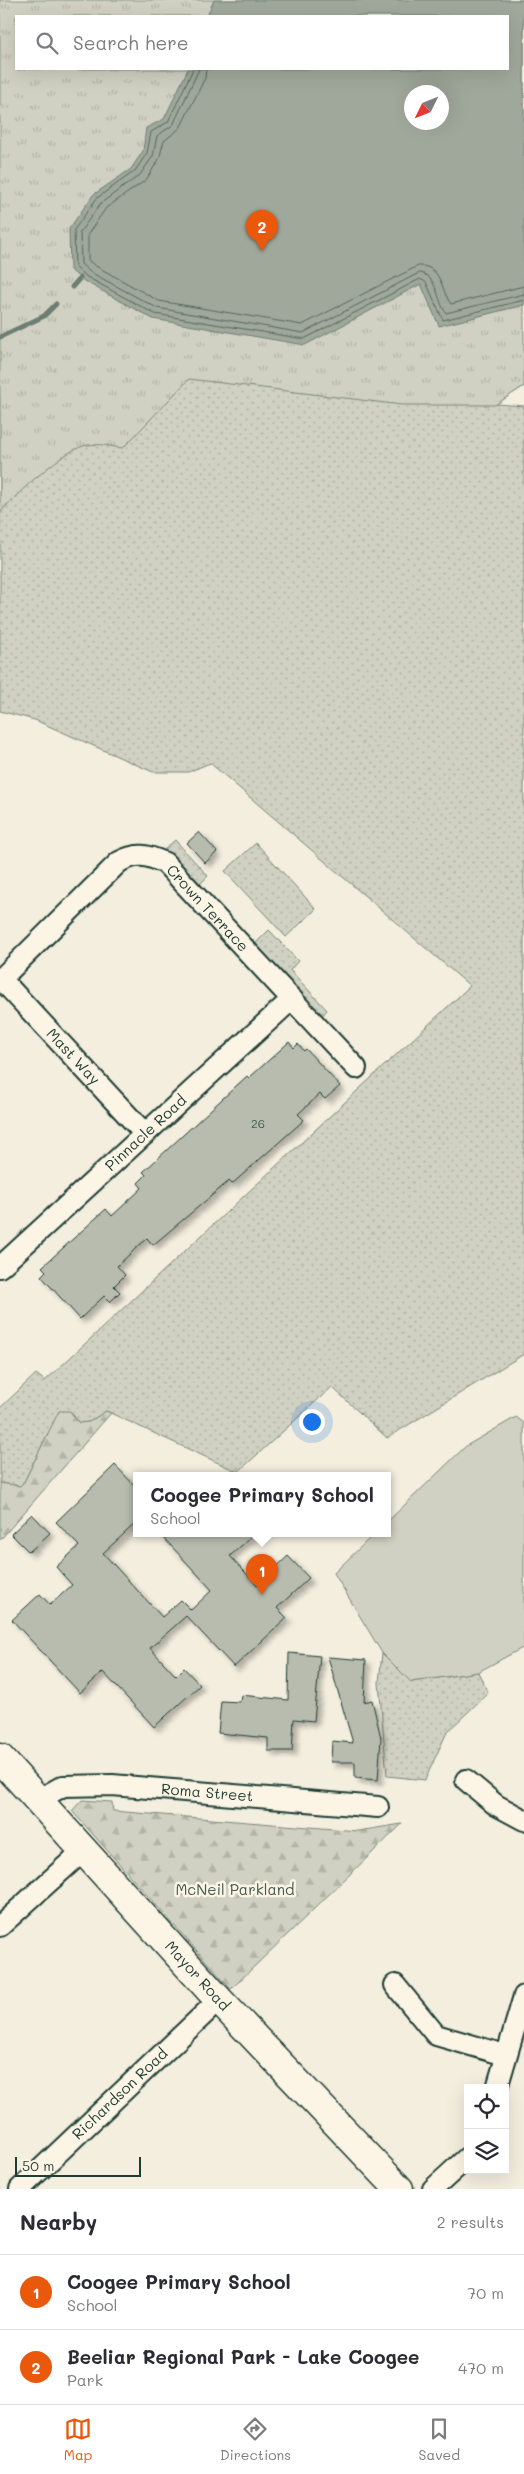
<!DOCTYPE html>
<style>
:root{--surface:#fff;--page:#f7f7f7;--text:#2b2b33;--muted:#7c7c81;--line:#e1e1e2;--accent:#ea580c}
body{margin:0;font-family:Mali,sans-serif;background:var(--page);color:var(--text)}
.controls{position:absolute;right:15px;bottom:15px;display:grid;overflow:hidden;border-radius:0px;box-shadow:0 5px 20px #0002}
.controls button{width:45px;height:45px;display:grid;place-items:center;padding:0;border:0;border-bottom:1px solid var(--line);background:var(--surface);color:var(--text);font:25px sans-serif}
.compass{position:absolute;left:404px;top:85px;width:45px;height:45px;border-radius:50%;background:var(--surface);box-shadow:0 5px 20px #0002;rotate:227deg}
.scale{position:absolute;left:15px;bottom:12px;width:126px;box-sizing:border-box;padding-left:5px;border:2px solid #1f3d34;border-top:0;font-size:14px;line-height:18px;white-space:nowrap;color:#1f3d34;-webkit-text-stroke:4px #fcf5e5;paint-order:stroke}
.you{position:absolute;left:311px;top:1421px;width:18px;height:18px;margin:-12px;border:4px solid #fff;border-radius:50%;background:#1a73e8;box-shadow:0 0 0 8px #1a73e833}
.badge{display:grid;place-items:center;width:32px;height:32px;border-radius:50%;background:var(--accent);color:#fff;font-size:16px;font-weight:700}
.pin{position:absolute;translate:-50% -41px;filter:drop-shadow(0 1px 2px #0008)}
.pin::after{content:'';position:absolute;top:26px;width:18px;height:15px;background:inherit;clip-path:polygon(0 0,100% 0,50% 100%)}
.popup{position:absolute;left:133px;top:1472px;width:258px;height:65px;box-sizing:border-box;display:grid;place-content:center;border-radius:0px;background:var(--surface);filter:drop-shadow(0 1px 4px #0005);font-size:16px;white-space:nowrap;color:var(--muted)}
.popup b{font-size:19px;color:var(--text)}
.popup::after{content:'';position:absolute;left:50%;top:100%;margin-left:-10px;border:10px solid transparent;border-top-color:var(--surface)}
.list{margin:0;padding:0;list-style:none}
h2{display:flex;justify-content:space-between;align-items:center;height:65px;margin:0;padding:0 20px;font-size:21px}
h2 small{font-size:16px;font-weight:400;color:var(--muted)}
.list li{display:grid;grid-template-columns:32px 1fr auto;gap:15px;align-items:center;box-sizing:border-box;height:75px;padding:0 20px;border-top:1px solid var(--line)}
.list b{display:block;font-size:19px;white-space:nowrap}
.list p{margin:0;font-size:16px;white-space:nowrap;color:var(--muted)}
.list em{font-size:16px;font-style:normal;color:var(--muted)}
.icon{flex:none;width:28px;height:28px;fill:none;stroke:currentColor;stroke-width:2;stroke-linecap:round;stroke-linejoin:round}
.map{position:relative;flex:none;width:524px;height:2189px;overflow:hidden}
.search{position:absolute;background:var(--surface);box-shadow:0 5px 20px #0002;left:15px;right:15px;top:15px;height:55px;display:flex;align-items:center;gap:12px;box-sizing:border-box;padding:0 18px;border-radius:0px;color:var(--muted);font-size:19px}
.sheet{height:215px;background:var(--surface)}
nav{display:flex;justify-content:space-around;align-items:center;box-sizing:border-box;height:70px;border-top:1px solid var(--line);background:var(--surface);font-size:14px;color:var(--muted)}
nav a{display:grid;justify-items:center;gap:2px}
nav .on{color:var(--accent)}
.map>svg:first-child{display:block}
</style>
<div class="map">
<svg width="524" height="2189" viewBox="0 0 524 2189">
<defs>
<pattern id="grass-dots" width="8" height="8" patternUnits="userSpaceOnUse" patternTransform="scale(1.25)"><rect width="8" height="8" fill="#d0d1c2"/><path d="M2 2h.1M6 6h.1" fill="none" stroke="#b2b4a7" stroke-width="1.8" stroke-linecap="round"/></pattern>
<pattern id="forest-firs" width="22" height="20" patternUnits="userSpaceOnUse" patternTransform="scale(1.25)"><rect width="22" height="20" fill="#d0d1c2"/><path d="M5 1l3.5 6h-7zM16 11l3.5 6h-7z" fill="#b2b4a7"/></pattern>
<pattern id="park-tufts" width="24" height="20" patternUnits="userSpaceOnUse" patternTransform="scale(1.25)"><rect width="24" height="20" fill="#d0d1c2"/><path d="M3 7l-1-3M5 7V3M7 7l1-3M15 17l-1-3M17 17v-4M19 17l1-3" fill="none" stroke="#b2b4a7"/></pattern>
<filter id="shadow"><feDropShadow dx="4.5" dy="4.5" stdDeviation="2.5" flood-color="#0004"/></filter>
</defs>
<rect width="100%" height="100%" fill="#f3eede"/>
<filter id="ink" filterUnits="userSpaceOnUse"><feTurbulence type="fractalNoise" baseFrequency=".02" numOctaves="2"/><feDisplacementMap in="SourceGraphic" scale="10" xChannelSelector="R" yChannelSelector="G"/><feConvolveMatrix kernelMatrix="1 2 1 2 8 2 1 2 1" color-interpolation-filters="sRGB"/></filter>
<g filter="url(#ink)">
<g fill="url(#grass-dots)" stroke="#78877b">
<path d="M158,374l366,12 -28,18 28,2v948l-137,84 -55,-51 -94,85 -132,-61 -17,11 -10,1 -9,-12 -22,22 -24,49 -4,4 -20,-3v-75l36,-34 9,7 425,-395 -260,-223 -22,9h-35l-118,-52 -35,-9v-316z"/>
<path d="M175,840l33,36 -10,10 -33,-37z"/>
<path d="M256,843l60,66 -30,28 -61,-66z"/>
<path d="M269,930l29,31 -8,9 37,40 -6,7 -67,-72z"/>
<path d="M382,1653l29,29 67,-10 10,21 -41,39 -22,48 -38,-4 -8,-93z"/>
</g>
<g fill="url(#forest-firs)" stroke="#78877b">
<path d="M59,1411h11l9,12 10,-1 17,-11 5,2 -111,127v-57l20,3 4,-4z"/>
<path d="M82,1800l30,2 1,9 245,20 44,-7 -171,165 -159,-178z"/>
</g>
<path fill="url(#park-tufts)" stroke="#78877b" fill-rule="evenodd" d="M0,0h524v386l-29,19h-93l-213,-26 -66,69c-11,-1 -24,-5 -35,-3 -22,2 -73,50 -88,68zM16,16h492v53h-492zM412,92h30v30h-30z"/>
<path fill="#d0d1c2" stroke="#78877b" d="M516,1417l8,6v224l-46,25 -67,10 -29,-29 -48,-80 40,-39h13v-12l79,-76z"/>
<path fill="#a0a89b" stroke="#6c7d72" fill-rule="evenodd" d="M214,0h310v305l-85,21 -18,-42 -116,61 -152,-26 -69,-38 -14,-11 -1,-41 24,-34 38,-26 12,-18 3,-23 18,-9 24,-50h320v-53h-301zM412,92h30v30h-30z"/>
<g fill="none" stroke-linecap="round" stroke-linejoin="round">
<g stroke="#53685d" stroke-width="1">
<path d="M193,69l-25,53 -17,10 -4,21 -12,18 -38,27 -23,32 1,37 12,10 68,37 149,25 116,-60 6,3 17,38 81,-20"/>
<path d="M199,69l-26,56 -16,11 -4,20 -13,19 -39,28 -21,29 1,32 9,8 67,36 146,25 116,-60c18,1 18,28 27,40l78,-19"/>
<path d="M206,69l-1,9 -25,50 -16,13 -5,18 -13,21 -40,28 -18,26v26l6,5 65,36 143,24 116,-59c24,-1 22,23 33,38l73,-18"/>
</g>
<g stroke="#6c7d72" stroke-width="5">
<path d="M72,287l8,-9"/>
<path d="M0,337l44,-21 12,-12"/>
</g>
</g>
<g fill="#b8bcae" stroke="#1f3d34" filter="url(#shadow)">
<path d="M199,832l18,20 -12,11 -18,-20z"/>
<path d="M289,1042l5,6 4,-4 6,7 2,-2 34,37 -15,13 -5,-5 -22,20 6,6 -72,64 -3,-3 -76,64 -6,-7 -30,28 8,9 -11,11 6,6 -10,10 -6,-6 -24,23 -39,-43 5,-5 -4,-4 64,-58 6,7 30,-28 -4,-5 8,-8 -3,-3 104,-96 2,2z"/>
<path d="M115,1465l22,23v34l-34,31 59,64 19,-17 10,10 21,-20 -52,-56h94l-24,22 27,29 31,-29 21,22 -32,30 10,10 -53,49 -48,-51 -36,32 26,28 8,-8 16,17 -46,42 -51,-55 -23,21 -68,-73 28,-26 10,11 22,-20 -16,-18 23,-21 -23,-24z"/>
<path d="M32,1514l18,19 -21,19 -18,-18z"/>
<path d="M289,1653l31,3 -6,65 -20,-2 -2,32h-24v-13l-50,-5 3,-32 19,1 1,-7 47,5z"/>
<path d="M328,1657l38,3 -2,42 8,-2 9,38 -3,42 -23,-2v-16h-24l1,-21 21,2z"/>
</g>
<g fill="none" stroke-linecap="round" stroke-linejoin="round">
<defs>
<g id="minor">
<path id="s1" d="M1,979l144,155"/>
<path id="s2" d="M0,980l119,-118c18,-10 28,-7 46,1l191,205"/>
<path id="s3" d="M0,1267l292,-268"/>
<path d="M466,1780l30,25 28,15"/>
<path id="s4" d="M40,1799l23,-13 49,-1 266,22"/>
<path d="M0,1926l84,-76"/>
<path d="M395,1985l41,50 69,20"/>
<path d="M497,2088l27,-92"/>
<path id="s5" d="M20,2189l199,-189"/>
<path d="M433,2189l35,-32"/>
</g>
<g id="secondary">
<path id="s6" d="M0,1758l219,242 180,189"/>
</g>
</defs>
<use href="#minor" stroke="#1f3d34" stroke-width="24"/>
<use href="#secondary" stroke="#1f3d34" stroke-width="31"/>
<use href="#minor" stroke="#fcf5e5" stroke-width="20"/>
<use href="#secondary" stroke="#fcf5e5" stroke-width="28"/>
</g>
</g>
<g text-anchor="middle" stroke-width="5" stroke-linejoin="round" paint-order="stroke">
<g font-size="12" fill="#455d52">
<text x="258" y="1128">26</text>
</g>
<g font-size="15" fill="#1f3d34" stroke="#fcf5e5">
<text dy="5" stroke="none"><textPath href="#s2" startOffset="278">Crown Terrace</textPath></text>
<text dy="5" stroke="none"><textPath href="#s1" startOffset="106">Mast Way</textPath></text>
<text dy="5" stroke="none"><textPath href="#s3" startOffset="198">Pinnacle Road</textPath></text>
<text dy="5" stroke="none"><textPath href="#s4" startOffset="171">Roma Street</textPath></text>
<text dy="5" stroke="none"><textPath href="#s6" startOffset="294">Mayor Road</textPath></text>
<text dy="5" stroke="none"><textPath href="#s5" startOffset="138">Richardson Road</textPath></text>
</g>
<g font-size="15" fill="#425b50" stroke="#fcf5e5">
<text x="235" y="1895">McNeil Parkland</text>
</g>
</g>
</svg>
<div class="controls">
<button><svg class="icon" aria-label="locate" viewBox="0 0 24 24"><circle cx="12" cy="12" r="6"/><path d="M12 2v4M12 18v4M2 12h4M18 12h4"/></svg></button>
<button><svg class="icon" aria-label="layers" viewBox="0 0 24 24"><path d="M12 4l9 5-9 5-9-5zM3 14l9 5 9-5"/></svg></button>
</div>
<svg class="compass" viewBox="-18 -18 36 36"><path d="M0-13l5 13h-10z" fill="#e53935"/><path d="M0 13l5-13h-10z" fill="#7c7c81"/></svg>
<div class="scale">50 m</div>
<div class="you"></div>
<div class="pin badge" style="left:262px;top:1595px">1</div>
<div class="popup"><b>Coogee Primary School</b>School</div>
<div class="pin badge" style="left:262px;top:251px">2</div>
<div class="search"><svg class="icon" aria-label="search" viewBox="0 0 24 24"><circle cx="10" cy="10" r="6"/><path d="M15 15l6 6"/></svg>Search here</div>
</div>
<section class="sheet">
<h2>Nearby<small>2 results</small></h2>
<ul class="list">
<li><span class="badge">1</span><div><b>Coogee Primary School</b><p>School</p></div><em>70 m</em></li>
<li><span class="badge">2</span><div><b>Beeliar Regional Park - Lake Coogee</b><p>Park</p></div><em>470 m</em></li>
</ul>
</section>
<nav>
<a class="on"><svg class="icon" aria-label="map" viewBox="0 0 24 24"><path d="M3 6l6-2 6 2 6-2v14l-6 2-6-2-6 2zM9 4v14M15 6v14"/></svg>Map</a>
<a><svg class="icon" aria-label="directions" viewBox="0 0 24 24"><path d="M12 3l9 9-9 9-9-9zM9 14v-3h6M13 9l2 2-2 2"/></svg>Directions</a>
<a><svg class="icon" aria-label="saved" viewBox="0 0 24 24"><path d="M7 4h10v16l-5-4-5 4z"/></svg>Saved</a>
</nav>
